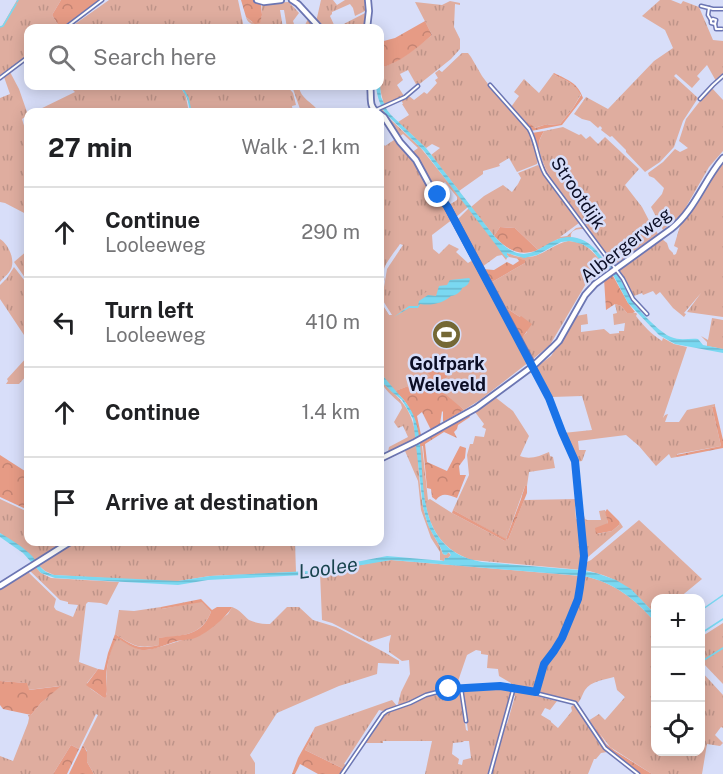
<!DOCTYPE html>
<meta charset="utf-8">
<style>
:root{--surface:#fff;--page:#f2f2f2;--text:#202124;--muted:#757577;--line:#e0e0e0}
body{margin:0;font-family:"Public Sans",sans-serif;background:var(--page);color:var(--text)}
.controls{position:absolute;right:18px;bottom:18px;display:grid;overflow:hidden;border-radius:12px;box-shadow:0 3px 15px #0003}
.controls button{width:54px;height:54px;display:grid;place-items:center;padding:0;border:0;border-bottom:2px solid var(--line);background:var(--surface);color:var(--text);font:30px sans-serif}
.stop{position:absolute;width:18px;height:18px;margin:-14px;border:4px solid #1a73e8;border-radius:50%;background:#fff}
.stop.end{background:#1a73e8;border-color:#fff;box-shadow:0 2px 6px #0008}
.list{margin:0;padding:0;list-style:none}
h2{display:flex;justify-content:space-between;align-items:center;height:78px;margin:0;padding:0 24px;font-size:26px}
h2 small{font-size:20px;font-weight:400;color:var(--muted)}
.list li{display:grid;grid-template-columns:39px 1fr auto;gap:18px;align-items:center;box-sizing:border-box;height:90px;padding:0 24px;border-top:2px solid var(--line)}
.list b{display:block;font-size:22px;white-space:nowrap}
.list p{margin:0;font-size:20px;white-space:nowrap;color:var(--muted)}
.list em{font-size:20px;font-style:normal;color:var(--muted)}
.icon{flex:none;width:33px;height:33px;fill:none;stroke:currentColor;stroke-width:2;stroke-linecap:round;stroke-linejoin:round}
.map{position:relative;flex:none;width:723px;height:774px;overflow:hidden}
.search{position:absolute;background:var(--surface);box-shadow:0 3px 15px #0003;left:24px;top:24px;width:360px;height:66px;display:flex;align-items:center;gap:15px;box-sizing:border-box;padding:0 21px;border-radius:12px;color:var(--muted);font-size:22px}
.panel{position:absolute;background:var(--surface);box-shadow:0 3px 15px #0003;left:24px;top:108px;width:360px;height:438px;border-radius:12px}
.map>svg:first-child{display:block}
</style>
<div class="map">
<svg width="723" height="774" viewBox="0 0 723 774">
<defs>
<pattern id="grass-tufts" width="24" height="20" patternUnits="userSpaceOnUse" patternTransform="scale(1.5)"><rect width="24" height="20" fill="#dfad9f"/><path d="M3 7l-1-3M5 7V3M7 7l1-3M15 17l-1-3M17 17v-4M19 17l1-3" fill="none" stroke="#be9489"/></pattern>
<pattern id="forest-crowns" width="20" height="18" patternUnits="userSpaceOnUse" patternTransform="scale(1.5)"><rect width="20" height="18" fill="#e69b85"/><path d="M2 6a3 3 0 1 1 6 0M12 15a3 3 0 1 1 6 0" fill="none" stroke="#c48473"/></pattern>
<pattern id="water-rules" width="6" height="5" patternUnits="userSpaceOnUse" patternTransform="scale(1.5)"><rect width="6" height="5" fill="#7ad8f1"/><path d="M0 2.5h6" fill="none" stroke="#68b8ce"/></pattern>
</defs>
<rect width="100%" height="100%" fill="#d8def9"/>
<g fill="url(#grass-tufts)" fill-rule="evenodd">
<path d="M17,0h44l-9,15 8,13h-32v27l-28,21v-49l2,-1z"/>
<path d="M109,0h129l6,28h-170l-3,-3 2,-2 2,1z"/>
<path d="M321,0h12l4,5 8,-5h22v10l-12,6 -2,-8 -3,-4 -18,8v2l-2,2 5,11 -9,1 -8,-7 -2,1z"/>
<path d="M660,0h11l10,4 2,-3 16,6 14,33 10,1v34l-7,6 -9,-16 -10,11 3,3 -8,9 -16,-14 -2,2 24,22 -15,23 -9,26 -14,15 -15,10 -19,-20v-2l-14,-14 -2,1 -9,-7 1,-2 -2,-2 -2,2 -8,-7 -8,-2 -8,-5 12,-17 22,12 46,-48 19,-13 -8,-18 -23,-14z"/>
<path d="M256,1l8,2 25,-1 10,11 -6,8 2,6h4l6,-2 4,-8 3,4 -3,7h-22l-3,-18h-4l3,18h-21l-1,-2c-7,0 -14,-3 -15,-9l6,5 8,-1 2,-6v-10l-5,-1z"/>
<path d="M450,1l10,2v2l-5,-1 -1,23 6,12v10l-9,10 -34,27 -9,-16 -8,4 3,6 -6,5 7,11 -20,9 -4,-16v-21c20,-6 36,-20 52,-33l-17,-33 27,3z"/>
<path d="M367,12l-1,16h-30z"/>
<path d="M462,53h6l3,4 11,19 9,12 14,17 22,22 4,8 7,25 -1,4 -20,8 -8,-14 -10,6 1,2 -17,5v3l-24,17 -28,-36 9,-7 -8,-4 -6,4 -28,-26 11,-7 -7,-11h1l-2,-5 8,-3 5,4 9,-7 1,-1 3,2 10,-11 -2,-3 3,-2 -3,-5 4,-3 3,2z"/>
<path d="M10,72l9,17 9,26 -6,4 6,20v76l-23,-12 -5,-1v-104l10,-4 -6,-17z"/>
<path d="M553,74c11,6 22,9 28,20l-8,14 -13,16 -16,1 -10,3 -6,-6h-2l-15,-15 8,-11 -5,-4 10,-13 15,14z"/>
<path d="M69,86h111l4,7h1l-4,-7h106l6,7 3,12 -4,1 1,6h-101l-7,-19 4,19h-155l41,-20z"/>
<path d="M296,86h3c1,13 14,16 20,26h-12l-3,-4 -4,1 -7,-20 4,-1z"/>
<path d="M711,87l12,13v51l-14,16 -27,47 -19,16 -12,-23 11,-13 2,-6 -10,-10 -5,-2 -1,-3 15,-11 12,-13 5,3 8,-4 -9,-7 7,-22z"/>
<path d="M382,109l8,10 30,28 48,60 -13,11 -10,-17 4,4 8,-5v-3l-12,-15 -10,8 -24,-37 7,-5 -15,-14 -4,3 -7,-11 1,-1 -14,-14z"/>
<path d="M563,127l16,8 2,-1 5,5 4,-3 8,8 7,-7 34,32 -14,16 17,22 13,25 1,-1 2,3 -44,31 -23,-30 2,-1c-15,-20 -56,-65 -54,-90 0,-4 3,-9 5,-13z"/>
<path d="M397,138l15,19 41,62 -21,16 1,14 6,5 10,-10 10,5 -3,3 12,11 7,-4 13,97 -93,35 -15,-20v-70l9,14h3l-12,-19v-7l4,-2 3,-18 16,-24 -3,-1c-4,6 -14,18 -16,25 -3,8 5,10 -4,17v-146l5,6z"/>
<path d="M723,161v156l-36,-5 14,-19 -17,20 2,1 -2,3 -11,-9 -13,-16 -4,3 -3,-4 -10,4 -1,-2 -8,3 -1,2 -15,-27 44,-32 5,4 2,6 4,4v1l1,1 2,-1 2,-6 -4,-2 6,-20 34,-54z"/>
<path d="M538,165l41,58 -19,14 7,-1 9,-8 6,-1 1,2c-6,0 -13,1 -12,8l-13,2 -20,11 -23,-22 -15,-1 -6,9 -23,-29 13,-11 19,-11 9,7 6,-8 3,-6 -3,-5z"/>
<path d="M469,208l38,50 -1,2 -4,-5 -5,1 -15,11 -25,-47z"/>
<path d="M0,239c7,4 14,17 12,27 -1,6 -8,11 -12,16z"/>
<path d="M568,241c23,1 26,16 42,28l-10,4 -13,9 -37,63 -17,14 -12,-21 6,-6 -7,-15 -14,-9 -14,-26 33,-19 -1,-3 -15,-3 -2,-2v-2c6,2 13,5 20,4 15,0 26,-13 41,-16z"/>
<path d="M28,250v32l-14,-20z"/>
<path d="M14,267l14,18v56l-28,-42v-14l7,-7z"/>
<path d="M615,304l6,2 6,7h9l1,1 -1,2c8,10 15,18 26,25l1,-3 11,6 13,3 -24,71 2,-3 3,-1 -3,8h14l8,-12 28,-6v2l-3,1 9,39 -44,8v3l-6,1 -2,-4 -13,12 -17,-20 -13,-11 -48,6 1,9h7l-4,11 -6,1 -2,-6 -11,-23 29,-3 -10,-34 -30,1 -12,-24 -5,-5 16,-12 25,-40 11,-2 1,10 -7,1v7l23,-3 6,5 9,-1v-2h5l1,-8 -11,2 -1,-11 4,-1z"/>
<path d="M712,318l11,2v29l-16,-3v-4l-6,-6 7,4z"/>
<path d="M28,356v18l-9,10h-13l2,-3 -1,-2z"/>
<path d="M380,377l1,4c20,19 30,26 35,55v2l-28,14 1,-5 19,-10 -5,-11 -5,2 -4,-6 8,-14 -1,-4c-7,-7 -20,-16 -21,-27z"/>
<path d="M495,397l18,14 16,25 -9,20c10,4 20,0 29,-4l1,4 3,1 2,11 -26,4 -2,14h-2l-19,53 2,1 16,-40 53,-1v5l-2,3 1,12 3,1 3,27v23l-110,-10c-52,-17 -48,-68 -53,-114l3,-1 6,55 2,-1 22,14 53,28v-2l-52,-29 16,-35 -2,-20 3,-11h3l2,-8 9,1 2,-8 -4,-2 2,-3 -9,-12z"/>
<path d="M417,442c2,26 2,58 11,82 4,10 11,19 15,30l3,1 2,-3 3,3 -3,3h-3l-1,3 -4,-1v-8l-9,-14 -10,-28 -3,-29 -13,-30 -21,10z"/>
<path d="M0,499l28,13v30h37l-31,18 -7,-8 -27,-19z"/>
<path d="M579,505l2,1 4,13 2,1h14l-2,-9 6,-1 3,13 -11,11 15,-3 7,-6v-4l4,6 -35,30 -1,3 -2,-2z"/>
<path d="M639,520l63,59 -23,19h-23l-1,16c-23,-25 -37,-37 -71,-44v-1l2,-1v-4l-1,-1 6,-3z"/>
<path d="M73,542h222l1,30 -86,4 -38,6 -118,-7 -9,-4 -8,-7z"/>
<path d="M391,560l190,16 -3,20 -22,51 -13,16 -7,27 -1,1 -24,-5v-3l-12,-7 -1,-7 -11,-1 1,-13 -7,-1v-3l-5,-1 -9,5 -11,32 -29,7 -27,11 -2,-1 3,-12 9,-18 -1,-14 -7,1 -13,-9v-8l2,-9 -22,7 -37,-19 -10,-3 -2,-47 55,-11z"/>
<path d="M34,565l7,8 10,5 68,4 -12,23 -6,-2 -13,-1 -2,2 -7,58 19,7 -11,14 4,6 13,9 3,-4c-2,-19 0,-39 10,-57l21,12 10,1 15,-4 39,-12 26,-20 4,-7c8,3 11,8 17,13 6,3 15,4 21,4l17,-17h12l14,13 23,7 48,25 15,9v3l-21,-1 -1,11 -38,12 -62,27 -27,42 5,8v11h-161l-7,-12v-11l-4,-6 15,-30 -2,-1 -17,35 -8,-4 -18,29h-53v-18l13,5 15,-38 1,-5 -1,-3h3l10,-12 19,-17 -32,4 -2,-7 -26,-2v-93l26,-18 30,29 -2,8 2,3 17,7 5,-12 -10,-1v-2l-8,-2 -32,-31z"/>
<path d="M583,576c31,6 52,23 72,46l1,130h44l1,-64 3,-7 -3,4v-14l22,24v33l-2,-1 -6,8 8,8 -3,3 -13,-2 -5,30h-50l-42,-27 -13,-17 -2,1 -7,-10 11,-7 6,6 20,-23 -8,-7 -3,-13c-10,3 -23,4 -29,13 -3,5 -4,10 -8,14l-3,-3 -36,-9 7,-27 14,-20 13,-29 8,-23z"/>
<path d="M202,601l9,11c-11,25 -28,23 -52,26l1,7c-23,4 -26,1 -45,-11l4,-24 15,1 27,-4 1,2z"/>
<path d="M723,623v61l-22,-23v-24z"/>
<path d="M494,686l19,2 -25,86h-63l7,-33h-49v2h-19l22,-32 25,-8 17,-8 26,-7h6l6,42 2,1 -6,-43 11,1zM464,741h5l2,17 -8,2 -1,5 -4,-1 1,-5 -7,-5 1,-11 10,-1z"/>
<path d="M515,691l42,10 -7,9 -5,-2 -4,7 10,6v1l7,6 14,-17 -1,-4 3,-3 26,41 7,7 -6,1 -5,6h-2l-6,15h-98l15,-50h2l8,-28 -2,-1z"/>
<path d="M392,700l5,6 -14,5 -4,-1 -35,54 2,1 -2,4 -39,-19 9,-16 -1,-3 2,-4z"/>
</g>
<g fill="url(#forest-crowns)">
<path d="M61,0h40l-38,28h-3l-8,-13z"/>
<path d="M241,0h13l3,4h4l1,11 -2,8 -5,1 -9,-7z"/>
<path d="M425,21l7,14c-15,13 -32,28 -52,33v-26l15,-4z"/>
<path d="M554,73c14,7 24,10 29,25l-21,27 -31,6 -5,-9h2l7,6 9,-3 16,-1 13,-16 8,-13c-6,-12 -17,-15 -28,-21z"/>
<path d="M544,131c-2,4 -5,8 -5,13 -3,24 39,70 54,90l-2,1 -40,-52 -10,-18 -9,-32z"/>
<path d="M500,227l15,1 23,22c-18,7 -31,0 -44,-14z"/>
<path d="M517,258l8,2v3l-33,19 14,26 14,9 1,-1 11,8 -10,14 11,21 -2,1 -49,-91 12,1 13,-8 6,3 6,-4z"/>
<path d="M612,274l16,29 7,9 -2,1h-6l-6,-7 -6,-2 -9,6 -2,-31z"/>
<path d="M482,342l-25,61 7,7 -21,12v-10l-1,-1 -2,13 -9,6 -9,-18 -5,4 4,19 -3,1c-3,-19 -8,-32 -23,-45l29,-11 4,-7 -8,-7 2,-6 13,-5 6,3 6,7z"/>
<path d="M715,406l8,34v8l-46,9 -1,-2 45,-9 -9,-39z"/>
<path d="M469,415l1,2 -12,8 -1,4 -3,3 3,6 -13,-6 -19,12 2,18 20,9 13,-25 6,2 -1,10 -6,8 1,9h6l-9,23c-9,-3 -15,-6 -21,2l-4,-3 -1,-8 -4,-1 -4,-42h-4v-5l4,1z"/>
<path d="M0,455l28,18v37l-28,-13z"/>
<path d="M525,486h2v7l-19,47 -2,-1 -1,2 -53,-28 1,-3 53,29 15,-40z"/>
<path d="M607,509l12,12v4l-7,6 -16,3 -1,-6 13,-5 -3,-11z"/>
<path d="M201,599l11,11 5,-3h15c-6,11 -28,29 -40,32 -6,1 -12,1 -18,3 -10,3 -21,9 -32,8 -9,-1 -17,-8 -25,-12 -6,11 -10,25 -11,39 0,7 2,13 0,20l-2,1 -18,-13 12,-16 6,1 4,-17 7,-19c19,12 22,16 44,11v-7c24,-4 41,0 52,-26l-9,-10 -41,7v-2z"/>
<path d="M0,681l27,2 2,7 32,-4 -20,17 -10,12 -28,-6 -3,-4z"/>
<path d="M597,729l9,15 9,7 37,23h-13l-35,-29 -9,-14z"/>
<path d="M313,731l1,3 -9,16 39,19 -4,5h-22l-18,-10 -5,10h-3l6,-16z"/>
<path d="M71,745l8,4 -12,25h-14z"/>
<path d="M83,745l4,7v10l7,12h-25z"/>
</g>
<path fill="#dfad9f" d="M475,259l54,103 -49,38 -16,10 -26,-22 14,-18 -11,-12 -6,-3c-6,1 -15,4 -15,11l11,10 -7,4 -29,11 -10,-12 -5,-8v-70l9,14 4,1 55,-40z"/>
<g fill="url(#water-rules)">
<path d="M380,84l1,13 6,13 4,5 35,33 68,88c39,43 49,-6 83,2 13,3 20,13 28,23 3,4 7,6 10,10 7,9 10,19 16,28 6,10 29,34 40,38 9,4 18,1 27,2l5,6 20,4v4l-48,-9 -16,-9 -31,-32 -18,-34 -7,-5 -11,-14 -10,-6 -12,-3 -9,1 -24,13 -13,3 -17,-5v2l2,2 -3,1 -82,-107 -38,-37c-6,-8 -9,-18 -10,-28h4z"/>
<path d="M469,278l1,1c-1,5 -3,7 -8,9 -1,4 -7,8 -11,8 -8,7 -19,10 -31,8l-2,4h-9l-15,9 15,-11h9l1,-5 9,-6 8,1 3,-10 8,-1 3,-5z"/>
<path d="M380,371c11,18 30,30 36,51 12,43 -4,104 40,131 8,5 17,7 26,9l97,8 17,3 20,7 15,9 24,25v8c-20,-23 -41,-40 -72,-46l-192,-16 -87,15 -96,5 -30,5 -123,-7 -14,-5 -18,-20 -23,-16v-4c10,6 20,12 29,20 10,9 10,18 25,22l124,6 32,-5 99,-5 78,-15 57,5 1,-3h3l3,-3 -2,-3 -3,3 -3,-1c-3,-10 -10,-18 -14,-27 -3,-7 -4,-14 -6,-20l-10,-88 -11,-19 -10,-8 -11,-11 -1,-4z"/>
</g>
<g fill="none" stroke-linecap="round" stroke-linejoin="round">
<g stroke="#7ad8f1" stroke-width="1.5">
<path d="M17,2l1,-2"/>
<path d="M0,27l3,-1 13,-22"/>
<path d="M181,86l7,12 3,14"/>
<path d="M703,609l20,-14"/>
<path d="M700,634l23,-15"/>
<path d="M704,660l19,-12"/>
</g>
<defs>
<g id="street">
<path d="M701,6l12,3h10"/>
<path d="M709,8l-1,7 3,5v3l4,1"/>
<path d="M711,20l2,-1 3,1 -1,4 1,5h6"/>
<path d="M65,28l37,-28"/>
<path d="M0,78l28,-21"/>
<path d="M490,85l39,44c8,14 8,31 16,45l78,105 10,20 14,15"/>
<path d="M700,99l13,-14 10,-9"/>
<path d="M376,110l29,-13 13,-11"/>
<path d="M346,112c9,-3 19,2 27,-3"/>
<path d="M534,367l15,31 13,34 12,25 10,107 -6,35 -20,47 -14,18 -8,28"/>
<path d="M461,688l5,33"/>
<path d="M342,774l41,-60 4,-3 23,-8 16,-8 23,-6 47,-3 15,1 64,16 30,45 33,26"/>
<path d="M490,774l24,-87"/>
</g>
<g id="secondary">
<path d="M257,0l7,2 17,-2"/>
<path d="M292,0l6,4 22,24"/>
<path d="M367,28l2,-17 -1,-11"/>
<path d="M370,86c2,10 -2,20 7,26"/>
<path d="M380,114l4,3 16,25 16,18 13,24 18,22 85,158"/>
<path d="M380,459l35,-17 61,-34 57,-42 19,-18 7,-7 26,-46 10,-11 76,-55c24,-19 33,-49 52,-71"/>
<path d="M0,586l70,-44"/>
</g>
</defs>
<use href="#street" stroke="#6c76b3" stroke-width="5"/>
<use href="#secondary" stroke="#6c76b3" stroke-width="8"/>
<use href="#street" stroke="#fff" stroke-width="2"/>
<use href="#secondary" stroke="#fff" stroke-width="4.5"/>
</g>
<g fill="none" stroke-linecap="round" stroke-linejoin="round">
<path stroke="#1a73e8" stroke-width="8" d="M438,195l9,11 102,192 13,34 13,29 9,95 -4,31 -2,12 -16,39 -8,13 -10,13 -8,28 -36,-6 -51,3"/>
</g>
<defs>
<symbol id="stadium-disc" viewBox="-11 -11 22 22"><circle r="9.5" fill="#746835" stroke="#d8def9"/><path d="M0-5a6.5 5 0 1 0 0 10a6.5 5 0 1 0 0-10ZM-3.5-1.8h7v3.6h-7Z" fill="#fff"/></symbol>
</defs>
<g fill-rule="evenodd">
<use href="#stadium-disc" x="430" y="318" width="33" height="33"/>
</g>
<g text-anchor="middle" stroke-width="5" stroke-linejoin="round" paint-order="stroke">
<g font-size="18" fill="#0c0e25" stroke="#d8def9">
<text transform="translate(578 193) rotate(56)" y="6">Strootdijk</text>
<text transform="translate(626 245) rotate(-38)" y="6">Albergerweg</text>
</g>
<g font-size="18" font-weight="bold" fill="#0c0e25" stroke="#d8def9">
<text x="447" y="370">Golfpark<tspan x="447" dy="21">Weleveld</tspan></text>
</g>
<g font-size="20" font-style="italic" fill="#19444f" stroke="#d8def9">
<text transform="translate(328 568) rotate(-8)" y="7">Loolee</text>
</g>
</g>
</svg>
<div class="controls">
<button>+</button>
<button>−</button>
<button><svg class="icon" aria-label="locate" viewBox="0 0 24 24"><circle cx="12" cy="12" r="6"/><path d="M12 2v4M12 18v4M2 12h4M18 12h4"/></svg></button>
</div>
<div class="stop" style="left:449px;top:689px"></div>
<div class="stop end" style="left:438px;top:195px"></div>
<div class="search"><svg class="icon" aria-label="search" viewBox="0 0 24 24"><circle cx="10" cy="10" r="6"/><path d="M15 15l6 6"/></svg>Search here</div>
<section class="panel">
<h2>27 min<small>Walk · 2.1 km</small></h2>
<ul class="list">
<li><svg class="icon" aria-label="ahead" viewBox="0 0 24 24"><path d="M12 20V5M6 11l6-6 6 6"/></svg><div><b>Continue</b><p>Looleeweg</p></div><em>290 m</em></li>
<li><svg class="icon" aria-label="left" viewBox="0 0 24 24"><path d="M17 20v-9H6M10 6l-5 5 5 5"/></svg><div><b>Turn left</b><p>Looleeweg</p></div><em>410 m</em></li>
<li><svg class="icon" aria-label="ahead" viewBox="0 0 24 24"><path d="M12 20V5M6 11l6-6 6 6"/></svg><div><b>Continue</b></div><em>1.4 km</em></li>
<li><svg class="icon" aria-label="arrive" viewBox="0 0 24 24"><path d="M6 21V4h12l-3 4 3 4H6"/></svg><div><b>Arrive at destination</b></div></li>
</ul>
</section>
</div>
